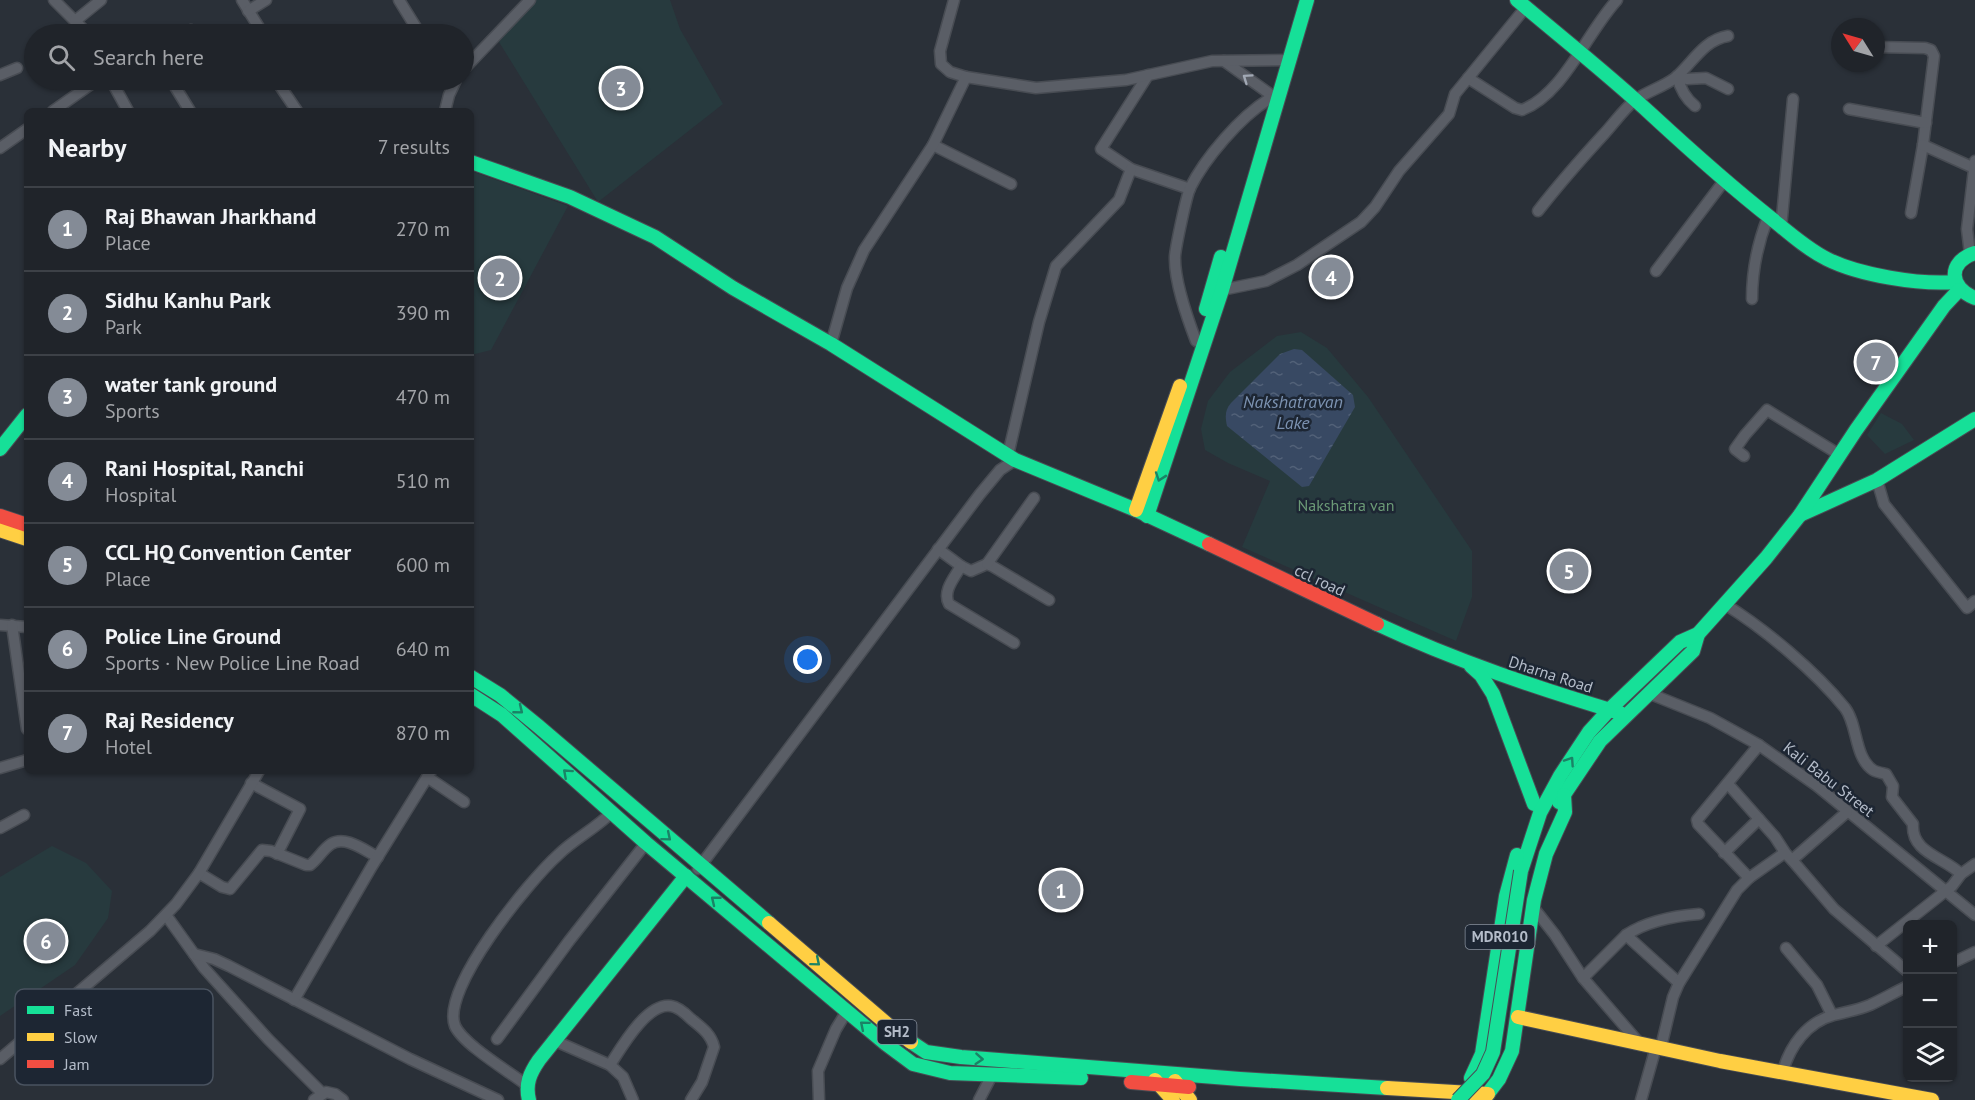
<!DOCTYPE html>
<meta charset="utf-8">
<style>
:root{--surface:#20242a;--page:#282c32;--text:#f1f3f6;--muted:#a2a4a8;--line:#3d4147;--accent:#848b96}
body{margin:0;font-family:"PT Sans",sans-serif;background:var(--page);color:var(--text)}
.controls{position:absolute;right:18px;bottom:18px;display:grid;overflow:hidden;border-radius:9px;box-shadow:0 2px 4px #0004}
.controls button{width:54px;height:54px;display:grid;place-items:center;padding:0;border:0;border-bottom:2px solid var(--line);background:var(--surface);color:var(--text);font:30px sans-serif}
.compass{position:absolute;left:1831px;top:18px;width:54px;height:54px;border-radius:50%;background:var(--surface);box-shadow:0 2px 4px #0004;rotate:307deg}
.you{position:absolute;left:808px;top:660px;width:21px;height:21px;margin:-15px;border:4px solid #fff;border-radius:50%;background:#1a73e8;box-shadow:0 0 0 9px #1a73e833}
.badge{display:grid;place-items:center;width:39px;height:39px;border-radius:50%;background:var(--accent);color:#fff;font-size:20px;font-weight:700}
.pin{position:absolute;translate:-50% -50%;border:3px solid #fff;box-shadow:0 2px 6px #0006}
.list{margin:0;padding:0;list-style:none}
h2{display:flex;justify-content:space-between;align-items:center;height:78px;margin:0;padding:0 24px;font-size:26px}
h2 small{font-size:20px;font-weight:400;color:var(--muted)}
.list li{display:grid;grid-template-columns:39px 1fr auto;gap:18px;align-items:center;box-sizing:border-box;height:84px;padding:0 24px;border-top:2px solid var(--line)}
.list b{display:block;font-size:22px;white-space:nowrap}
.list p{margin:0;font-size:20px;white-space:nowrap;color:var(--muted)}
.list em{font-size:20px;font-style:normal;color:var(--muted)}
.icon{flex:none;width:33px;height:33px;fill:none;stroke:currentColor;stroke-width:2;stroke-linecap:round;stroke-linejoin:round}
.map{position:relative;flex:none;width:1975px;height:1100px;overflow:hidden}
.search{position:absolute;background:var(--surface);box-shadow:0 2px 4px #0004;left:24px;top:24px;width:450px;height:66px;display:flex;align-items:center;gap:15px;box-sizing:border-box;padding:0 21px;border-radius:33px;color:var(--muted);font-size:22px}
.panel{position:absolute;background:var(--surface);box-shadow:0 2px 4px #0004;left:24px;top:108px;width:450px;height:666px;border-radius:9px}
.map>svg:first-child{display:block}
</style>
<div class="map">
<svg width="1975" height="1100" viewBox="0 0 1975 1100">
<defs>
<pattern id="water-ripples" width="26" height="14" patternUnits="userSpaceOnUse" patternTransform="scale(1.5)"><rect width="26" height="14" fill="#384963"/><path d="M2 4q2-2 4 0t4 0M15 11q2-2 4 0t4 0" fill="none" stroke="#526178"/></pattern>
</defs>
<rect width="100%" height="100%" fill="#2a3038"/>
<g fill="#273a3e">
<path d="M534,0h136l10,29 43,75 -125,98 -99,-160z"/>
<path d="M471,171l97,35 -77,144 -20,5z"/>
<path d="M1975,261v30h-3l-10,-12 3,-9z"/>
<path d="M1301,332l26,16 41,49 104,154v46l-16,44 -214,-94 28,-66 -42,-18 -23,-13 -4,-21 7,-28 22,-29 47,-36z"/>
<path d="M1881,413l21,11 12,16 -29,14 -18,-19z"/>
<path d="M52,846l34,17 26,28 -4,27 -33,47 -75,51v-139z"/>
</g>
<path fill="url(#water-ripples)" d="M1294,349l8,1 51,45 2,12 -46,79 -7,1 -75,-61c-2,-10 -2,-16 4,-23l49,-49z"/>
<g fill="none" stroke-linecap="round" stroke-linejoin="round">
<defs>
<g id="street">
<path d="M54,0l34,34"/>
<path d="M242,0l21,34"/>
<path d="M399,0l21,34"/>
<path d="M954,0l-14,51 1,13 9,8 16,5"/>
<path d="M248,11l18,-11"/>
<path d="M75,21l26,-21"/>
<path d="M184,34l7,-4"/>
<path d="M298,34l6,-3"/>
<path d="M1876,47l49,1 6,2 3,6 -11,89 -12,68"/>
<path d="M1224,61l46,33"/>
<path d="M464,69l66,-69"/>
<path d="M0,75l17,-7"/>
<path d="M1148,75l-47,74 30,20 59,20"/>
<path d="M1468,78l47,30 7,2c42,-16 65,-78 95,-110"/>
<path d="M111,80l17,31"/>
<path d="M171,80l19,31"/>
<path d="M276,80l21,31"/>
<path d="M1695,106c-10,-8 -15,-18 -18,-30l10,3 19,-1 22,11"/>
<path d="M1849,109l77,14"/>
<path d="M53,111l44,-31"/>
<path d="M445,111l4,-16 7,-15"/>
<path d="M933,145l78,39"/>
<path d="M1923,145l51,23"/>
<path d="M0,148l27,-19"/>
<path d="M1538,211c21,-27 43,-52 66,-77 10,-11 20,-25 31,-34 13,-9 28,-13 40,-22 17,-14 28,-38 53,-42"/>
<path d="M1781,228l12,-129"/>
<path d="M1970,254l-3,-25 8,-68"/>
<path d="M1656,271l68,-90"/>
<path d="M1217,288l5,2 44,-9 31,-16 64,-43 14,-15 24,-36 50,-57 6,-20 71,-87"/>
<path d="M1752,299c0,-29 5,-54 16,-82"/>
<path d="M1196,341c-9,-24 -22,-60 -21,-85 1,-11 11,-58 15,-68 15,-30 50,-71 79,-89"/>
<path d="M831,344l16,-56 17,-38 69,-105 33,-68 70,11 90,-8 86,-19 77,-1"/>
<path d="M1008,455l31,-133 17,-56 63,-66 12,-31"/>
<path d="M1744,456l-9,-7 10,-14 22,-25 73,45"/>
<path d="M1877,480l7,24 83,104 8,-7"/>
<path d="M938,549l23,17 10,5 16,-7 5,2 57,34"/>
<path d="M987,564l47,-66"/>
<path d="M961,566c-6,11 -19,25 -12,38l65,39"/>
<path d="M1726,605c39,24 90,67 119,103 13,17 9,49 28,62 3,2 9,3 13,4l7,12 -1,11 21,27c-2,29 31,33 48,50"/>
<path d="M0,625l27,2"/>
<path d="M12,625l15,104"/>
<path d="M1648,693l62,25 49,27 58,41 158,129"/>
<path d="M0,768l27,-8"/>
<path d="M427,777l37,25"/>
<path d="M251,783l49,26 -23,45"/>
<path d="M1728,784l47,53 11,17"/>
<path d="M0,828l24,-13"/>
<path d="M1724,853l35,-34"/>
<path d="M1792,860l55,-48"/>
<path d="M698,869l282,-375 20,-24 15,-10"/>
<path d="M199,873l23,14 8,2 32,-39 9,1 35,14h4c8,-6 13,-16 21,-21 15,-9 34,7 47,13"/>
<path d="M1749,878l-51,-54 -1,-4 62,-75"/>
<path d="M1533,907l22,28 28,43 57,66"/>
<path d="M166,915l38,53 64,71 54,54"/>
<path d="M1626,935l53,48"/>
<path d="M1876,946l76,-60 9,-12 14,-10"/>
<path d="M1786,948l31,37 15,30"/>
<path d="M194,954l20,5 15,7 181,93 88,41"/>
<path d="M1952,963l23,-11"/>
<path d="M1583,978l43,-43c21,-14 48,-19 73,-21"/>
<path d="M294,1000l78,-134 59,-95"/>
<path d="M497,1039l72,-98 77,-98"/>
<path d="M553,1040l57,25 13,12 10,23"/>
<path d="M1661,1047l12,-50 6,-14 58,-93 12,-12 34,-24h3l6,6 42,49 74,63"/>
<path d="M0,1059l150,-128 26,-27 23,-31 60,-102"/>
<path d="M610,1065c11,-17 37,-63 61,-59 7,1 15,8 20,13 10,8 20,15 23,28l-12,35 -11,18"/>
<path d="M1783,1071c7,-25 24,-49 51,-56 12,-3 24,-5 36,-10 13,-6 25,-13 38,-19"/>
<path d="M525,1084c-17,-13 -62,-40 -70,-58 -15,-37 75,-146 103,-171 16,-16 37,-26 53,-42"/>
<path d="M314,1100l12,-8 9,2 8,6"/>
<path d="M819,1100l-1,-29 18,-42 11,-18"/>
<path d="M979,1100l13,-25"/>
<path d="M1641,1100l15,-53"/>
</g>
<g id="fast">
<path d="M1517,0c45,38 92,75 135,115 39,36 78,71 120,104 17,14 35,30 55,40 32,16 92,26 128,23"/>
<path d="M471,162l99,35 85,40 78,51 98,56 184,116 121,50 73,34"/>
<path d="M1975,253c-28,9 -26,35 0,45"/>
<path d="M1206,309l15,-52"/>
<path d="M0,449l27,-34"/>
<path d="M1800,515l77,-35 98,-61"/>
<path d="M1147,516l75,-226 85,-290"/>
<path d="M1377,624c79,37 160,64 243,89"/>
<path d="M1471,666l10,9 12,19 41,110"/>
<path d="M471,677l29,18 38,31 231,197"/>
<path d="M471,695l31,20 144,128 240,201 27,20 37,9 131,5"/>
<path d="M1559,802l41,-61 93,-90 5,-17"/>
<path d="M1521,871l19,-58 20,-37 29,-44 21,-23 70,-67 18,-8 68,-76 34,-43 56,-85 88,-124 15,-16"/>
<path d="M911,1042l15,10 35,5 279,22 147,9"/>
<path d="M1471,1078l11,-24 24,-158 11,-41"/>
<path d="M529,1100c-4,-16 1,-27 10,-40l147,-184"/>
<path d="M1483,1100l16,-21 13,-28 22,-151 12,-46 19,-42 -1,-17"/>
</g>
<g id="slow">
<path d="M1136,510l44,-124"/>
<path d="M0,530l27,9"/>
<path d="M769,923l125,107 17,12"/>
<path d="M1518,1017l202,44 212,39"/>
<path d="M1155,1080l18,20"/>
<path d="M1175,1081l15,19"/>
<path d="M1387,1088l101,6"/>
</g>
<g id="jam">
<path d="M0,516l27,9"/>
<path d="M1209,544l168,80"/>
<path d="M1131,1082l58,5"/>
</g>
</defs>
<use href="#street" stroke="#484c53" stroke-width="13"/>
<use href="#fast" stroke="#484c53" stroke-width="16"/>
<use href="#slow" stroke="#484c53" stroke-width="16"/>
<use href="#jam" stroke="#484c53" stroke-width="16"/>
<use href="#street" stroke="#5a5e66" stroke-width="10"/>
<use href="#fast" stroke="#16e098" stroke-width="14"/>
<use href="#slow" stroke="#ffcf43" stroke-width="14"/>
<use href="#jam" stroke="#f24e42" stroke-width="14"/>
<defs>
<path id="fast-bridge" d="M1458,1100l25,-26 10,-22 28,-181"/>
</defs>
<use href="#fast-bridge" stroke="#484c55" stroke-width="16" stroke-linecap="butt"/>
<use href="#fast-bridge" stroke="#16e098" stroke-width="14"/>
</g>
<defs><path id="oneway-chevron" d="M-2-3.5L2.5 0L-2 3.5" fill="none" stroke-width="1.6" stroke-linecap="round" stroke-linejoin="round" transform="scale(1.5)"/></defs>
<use stroke="#a2a9b5" href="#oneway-chevron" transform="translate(1247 78) rotate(-145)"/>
<g stroke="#1a8366">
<use href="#oneway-chevron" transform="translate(1160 477) rotate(109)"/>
<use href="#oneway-chevron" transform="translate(519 710) rotate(39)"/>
<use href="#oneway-chevron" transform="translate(1570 761) rotate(-56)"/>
<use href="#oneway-chevron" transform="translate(567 773) rotate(-138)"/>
<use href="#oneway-chevron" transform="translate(667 837) rotate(40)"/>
<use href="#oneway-chevron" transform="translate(715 900) rotate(-141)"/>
<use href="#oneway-chevron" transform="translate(816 962) rotate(40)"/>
<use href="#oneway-chevron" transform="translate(864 1025) rotate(-140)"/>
<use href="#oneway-chevron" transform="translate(979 1059) rotate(4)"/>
</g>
<g text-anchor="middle" stroke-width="5" stroke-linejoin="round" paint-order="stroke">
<g fill="#1d2633" stroke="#878f9c" stroke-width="1.5">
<rect x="1465.5" y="925" width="69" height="24" rx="4.5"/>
<rect x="877.5" y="1020" width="39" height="24" rx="4.5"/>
</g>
<g font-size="15" font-weight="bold" fill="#b4bcc9">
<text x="1500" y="942">MDR010</text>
<text x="897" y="1037">SH2</text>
</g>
<g font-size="16" fill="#6b9a76" stroke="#1d2633">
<text x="1346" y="511">Nakshatra van</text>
</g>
<g font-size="16" fill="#b4bcc9" stroke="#1d2633">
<text transform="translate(1320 580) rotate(25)" y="6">ccl road</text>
<text transform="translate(1551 674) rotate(18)" y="6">Dharna Road</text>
<text transform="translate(1829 779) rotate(38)" y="6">Kali Babu Street</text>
</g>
<g font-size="18" font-style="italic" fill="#7c92b1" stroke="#1d2633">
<text x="1293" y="408">Nakshatravan<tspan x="1293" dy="21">Lake</tspan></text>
</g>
</g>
<rect x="15" y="989" width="198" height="96" rx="9" fill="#1d2633" stroke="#4a5360" stroke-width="1.5"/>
<rect x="27" y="1006" width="27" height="8" fill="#16e098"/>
<rect x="27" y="1033" width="27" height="8" fill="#ffcf43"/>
<rect x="27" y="1060" width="27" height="8" fill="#f24e42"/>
<g font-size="16" fill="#b4bcc9">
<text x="64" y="1016">Fast</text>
<text x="64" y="1043">Slow</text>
<text x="64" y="1070">Jam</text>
</g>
</svg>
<div class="controls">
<button>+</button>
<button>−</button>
<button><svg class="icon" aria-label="layers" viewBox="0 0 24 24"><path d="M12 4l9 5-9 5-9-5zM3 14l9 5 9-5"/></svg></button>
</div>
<svg class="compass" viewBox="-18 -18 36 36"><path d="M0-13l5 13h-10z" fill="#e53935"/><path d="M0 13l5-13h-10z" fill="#a2a4a8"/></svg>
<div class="you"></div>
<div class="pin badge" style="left:1061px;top:890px">1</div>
<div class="pin badge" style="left:500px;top:278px">2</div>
<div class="pin badge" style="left:621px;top:88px">3</div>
<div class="pin badge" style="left:1331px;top:277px">4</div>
<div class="pin badge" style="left:1569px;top:571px">5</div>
<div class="pin badge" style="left:46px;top:941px">6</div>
<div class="pin badge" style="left:1876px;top:362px">7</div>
<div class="search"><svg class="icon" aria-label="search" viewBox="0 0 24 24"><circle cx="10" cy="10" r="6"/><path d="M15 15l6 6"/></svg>Search here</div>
<section class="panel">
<h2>Nearby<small>7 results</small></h2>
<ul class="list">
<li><span class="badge">1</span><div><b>Raj Bhawan Jharkhand</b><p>Place</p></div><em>270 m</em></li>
<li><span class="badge">2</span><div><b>Sidhu Kanhu Park</b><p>Park</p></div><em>390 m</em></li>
<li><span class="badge">3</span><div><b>water tank ground</b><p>Sports</p></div><em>470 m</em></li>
<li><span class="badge">4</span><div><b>Rani Hospital, Ranchi</b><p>Hospital</p></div><em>510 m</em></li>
<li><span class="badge">5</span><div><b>CCL HQ Convention Center</b><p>Place</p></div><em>600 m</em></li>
<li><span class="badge">6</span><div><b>Police Line Ground</b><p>Sports · New Police Line Road</p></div><em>640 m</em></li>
<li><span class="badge">7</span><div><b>Raj Residency</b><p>Hotel</p></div><em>870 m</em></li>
</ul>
</section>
</div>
